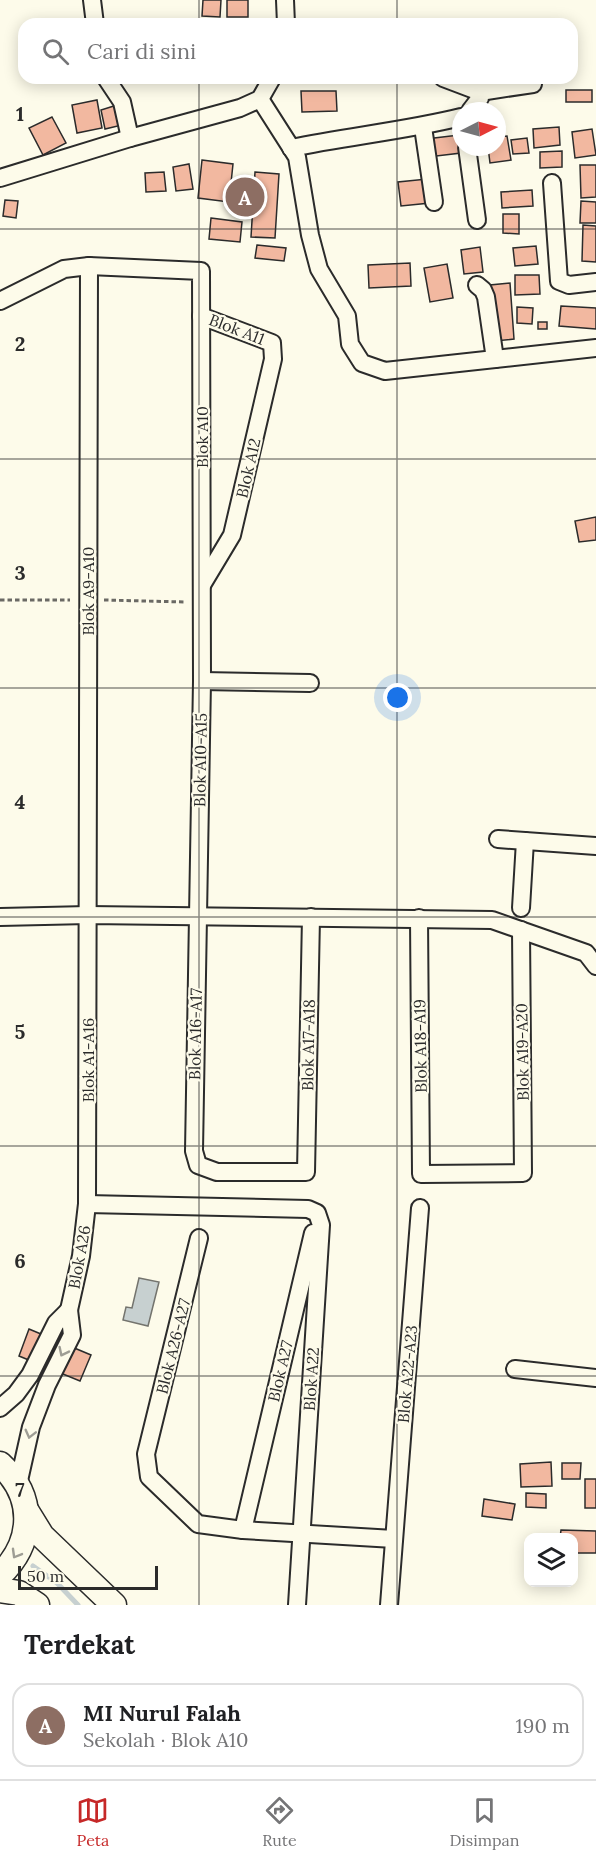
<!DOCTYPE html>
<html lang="id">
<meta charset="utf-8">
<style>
:root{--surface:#fff;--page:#f2f2f2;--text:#202124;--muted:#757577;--line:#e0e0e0;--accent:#c62828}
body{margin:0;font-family:Lora,serif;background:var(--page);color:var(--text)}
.controls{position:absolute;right:18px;bottom:18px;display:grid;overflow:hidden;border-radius:12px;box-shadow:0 3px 15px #0003}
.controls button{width:54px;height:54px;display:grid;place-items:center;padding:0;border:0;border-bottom:2px solid var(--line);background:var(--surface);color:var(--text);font:30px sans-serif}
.compass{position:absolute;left:452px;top:102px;width:54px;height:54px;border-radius:50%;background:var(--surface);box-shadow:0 3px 15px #0003;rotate:84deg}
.scale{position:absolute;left:18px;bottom:15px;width:140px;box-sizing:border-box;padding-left:6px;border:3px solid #2b2b2b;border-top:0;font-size:16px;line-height:21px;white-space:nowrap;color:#2b2b2b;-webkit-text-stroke:4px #fdfbea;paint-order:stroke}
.you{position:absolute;left:398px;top:698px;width:21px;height:21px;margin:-15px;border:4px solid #fff;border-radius:50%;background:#1a73e8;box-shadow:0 0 0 9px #1a73e833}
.badge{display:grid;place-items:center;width:39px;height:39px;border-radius:50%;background:var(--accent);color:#fff;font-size:20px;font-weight:700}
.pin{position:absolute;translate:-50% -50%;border:3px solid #fff;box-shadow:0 2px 6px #0006}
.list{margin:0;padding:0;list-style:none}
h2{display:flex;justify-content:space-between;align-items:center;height:78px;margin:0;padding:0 24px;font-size:26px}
h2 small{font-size:20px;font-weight:400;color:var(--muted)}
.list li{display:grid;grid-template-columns:39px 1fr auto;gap:18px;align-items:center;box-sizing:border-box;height:84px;margin:0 12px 12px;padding:0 12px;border:2px solid var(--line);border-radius:18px}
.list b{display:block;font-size:22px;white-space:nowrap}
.list p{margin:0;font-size:20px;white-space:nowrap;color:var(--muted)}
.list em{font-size:20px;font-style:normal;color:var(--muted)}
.icon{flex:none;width:33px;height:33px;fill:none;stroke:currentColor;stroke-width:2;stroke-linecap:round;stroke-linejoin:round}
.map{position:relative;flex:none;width:596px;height:1605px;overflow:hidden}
.search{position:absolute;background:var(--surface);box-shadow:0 3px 15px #0003;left:18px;right:18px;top:18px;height:66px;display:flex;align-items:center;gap:15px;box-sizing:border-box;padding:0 21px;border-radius:18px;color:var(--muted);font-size:22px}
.sheet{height:174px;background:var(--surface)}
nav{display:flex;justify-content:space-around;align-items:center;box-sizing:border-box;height:84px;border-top:2px solid var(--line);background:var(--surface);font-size:16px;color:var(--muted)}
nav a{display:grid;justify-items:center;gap:3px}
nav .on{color:var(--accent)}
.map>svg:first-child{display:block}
</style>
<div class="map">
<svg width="596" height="1605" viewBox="0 0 596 1605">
<rect width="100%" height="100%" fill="#fdfbea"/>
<path fill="#c7d0d0" stroke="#74746e" stroke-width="1.5" d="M139,1278l20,4 -11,44 -25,-6 3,-13 6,1z"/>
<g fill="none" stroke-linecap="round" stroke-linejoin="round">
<path stroke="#c7d0d0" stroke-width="5" d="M33,1566l24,17 21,22"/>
</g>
<g fill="#f2b8a0" stroke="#2b2b2b" stroke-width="1.5">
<path d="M203,0h18l-1,17 -18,-1z"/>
<rect x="227" y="0" width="21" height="17"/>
<rect x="566" y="90" width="26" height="12"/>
<path d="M301,91h35l1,20 -35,1z"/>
<path d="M97,100l5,28 -25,5 -5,-28z"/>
<path d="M117,105l5,20 -17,4 -4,-19z"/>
<path d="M52,117l14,26 -23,12 -14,-27z"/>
<path d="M559,127l1,18 -26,3 -1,-19z"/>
<path d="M592,129l4,26 -21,3 -3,-26z"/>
<path d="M459,135l2,18 -33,4 -2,-18z"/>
<path d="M507,136l4,24 -21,3 -2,-16h9v-10z"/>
<path d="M527,138l2,15 -16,1 -2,-14z"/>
<path d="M562,151v16l-22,1v-16z"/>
<path d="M202,160l31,4 -4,38 -31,-4z"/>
<path d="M189,164l4,25 -17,2 -3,-24z"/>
<path d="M580,165h16v32l-15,1z"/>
<path d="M164,172l2,19 -20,1 -1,-19z"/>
<path d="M255,172l24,2 -4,64 -24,-1z"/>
<path d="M427,179l3,24 -29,3 -3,-24z"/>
<path d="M532,190l1,16 -31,2 -1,-16z"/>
<path d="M5,200l13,1 -2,17 -13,-2z"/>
<path d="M581,201l15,1v21h-16z"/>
<path d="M503,214h16v20l-16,-1z"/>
<path d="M211,218l31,4 -2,20 -31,-3z"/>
<path d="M583,225l13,1v36l-14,-1z"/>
<path d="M257,245l29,3 -2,13 -29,-3z"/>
<path d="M536,246l2,18 -23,2 -2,-18z"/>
<path d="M480,247l3,25 -19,2 -3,-24z"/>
<path d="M410,263l1,23 -42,2 -1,-23z"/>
<path d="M447,264l6,34 -23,4 -6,-34z"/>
<path d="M515,275h24l1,19 -25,1z"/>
<path d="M510,283l4,56 -19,2 -5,-56z"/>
<path d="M561,306l35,2v21l-37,-3z"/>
<path d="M517,307l16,1 -1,16 -15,-1z"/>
<rect x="538" y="322" width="9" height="7"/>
<path d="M596,517v23l-17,2 -4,-21z"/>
<path d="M29,1329l62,26 -11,26 -61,-25z"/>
<path d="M551,1462l1,24 -31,1 -1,-23z"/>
<path d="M562,1463h19l-1,16h-18z"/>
<rect x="585" y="1479" width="11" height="29"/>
<path d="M526,1493l20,1v14l-20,-1z"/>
<path d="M484,1499l31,5 -3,16 -30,-4z"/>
<path d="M561,1530l35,1v22h-22v-15h-14z"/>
</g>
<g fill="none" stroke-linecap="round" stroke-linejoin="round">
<defs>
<g id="street">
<path d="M92,0l3,24"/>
<path d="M285,0l1,24"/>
<path d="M106,78l16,24 8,36"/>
<path d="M443,78l37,14 53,-8"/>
<path d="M260,99l37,58 13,78 9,34 28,47 3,28 12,19 23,8 211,-23"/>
<path d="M470,111l10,-13v-6"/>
<path d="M423,127l11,75"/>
<path d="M467,147l10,73"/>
<path d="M291,148c57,-12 114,-17 170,-31"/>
<path d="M0,178l130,-40 110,-30 20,-9 12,-21"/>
<path d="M552,183l7,98 10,4 27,-3"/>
<path d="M477,285l6,5 3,7 9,62"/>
<path d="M0,301l64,-32 25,-3 112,5 1,410 -8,470 4,14 19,7h89l5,-255"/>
<path d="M201,316l71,27 1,16 -41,176 -30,50"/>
<path d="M202,681l108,2"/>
<path d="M498,839l98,7"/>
<path d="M521,908l4,-67"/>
<path d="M0,917l88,-2 404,5 94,33 10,13"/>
<path d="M419,918l2,256 102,-1 -2,-243"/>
<path d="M87,1204l221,5 9,4 4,12 -24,380"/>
<path d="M199,1238l-53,216 3,23 49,47 45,6 151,9"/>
<path d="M69,1310l12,-54 6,-52 2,-938"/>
<path d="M515,1369l81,9"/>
<path d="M0,1408l16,-14 14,-19 26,-52 13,-13 3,25 -25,50 -16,42 -13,58"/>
<path d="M243,1530l70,-297"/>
<path d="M389,1605l31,-397"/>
</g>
<g id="secondary">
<path d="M0,1464c36,33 34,78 0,111"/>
<path d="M26,1510l16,26 72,69"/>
<path d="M0,1590l19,3 18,12"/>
</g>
</defs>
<use href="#street" stroke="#2b2b2b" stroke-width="20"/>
<use href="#secondary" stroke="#2b2b2b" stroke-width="27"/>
<g stroke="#6a6964" stroke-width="3" stroke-dasharray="4.5 3" stroke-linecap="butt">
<path d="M0,600h70"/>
<path d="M104,600l80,2"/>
</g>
<use href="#street" stroke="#fdfbea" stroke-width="16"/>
<use href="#secondary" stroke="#fdfbea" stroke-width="24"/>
</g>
<defs><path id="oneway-chevron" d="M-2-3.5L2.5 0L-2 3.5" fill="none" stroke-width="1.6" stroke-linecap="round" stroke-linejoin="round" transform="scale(1.5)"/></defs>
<g stroke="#9e9d94">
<use href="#oneway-chevron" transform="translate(63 1352) rotate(116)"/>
<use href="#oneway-chevron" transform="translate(30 1434) rotate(104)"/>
<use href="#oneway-chevron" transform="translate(16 1554) rotate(120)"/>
</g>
<path fill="none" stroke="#2b2b2b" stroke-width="1.5" stroke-opacity="0.55" d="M199,0v24M397,0v24M199,78v1527M397,78v1527M0,229h596M0,459h596M0,688h596M0,917h596M0,1146h596M0,1376h596"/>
<g text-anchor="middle" stroke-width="4.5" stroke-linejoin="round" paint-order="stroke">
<g font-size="16" fill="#2b2b2b" stroke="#fdfbea">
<text transform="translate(237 329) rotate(21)" y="6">Blok A11</text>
<text transform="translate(202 437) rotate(-90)" y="6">Blok A10</text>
<text transform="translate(248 468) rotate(-77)" y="6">Blok A12</text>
<text transform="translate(88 591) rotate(-90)" y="6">Blok A9-A10</text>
<text transform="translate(200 760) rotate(-89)" y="6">Blok A10-A15</text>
<text transform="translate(195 1034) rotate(-89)" y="6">Blok A16-A17</text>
<text transform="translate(308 1045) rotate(-89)" y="6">Blok A17-A18</text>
<text transform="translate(420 1046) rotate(-91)" y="6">Blok A18-A19</text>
<text transform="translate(522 1052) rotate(-91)" y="6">Blok A19-A20</text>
<text transform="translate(88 1060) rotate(-90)" y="6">Blok A1-A16</text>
<text transform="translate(79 1257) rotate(-80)" y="6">Blok A26</text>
<text transform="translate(173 1346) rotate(-76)" y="6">Blok A26-A27</text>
<text transform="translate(280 1371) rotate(-77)" y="6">Blok A27</text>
<text transform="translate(407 1374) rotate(-85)" y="6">Blok A22-A23</text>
<text transform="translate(311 1379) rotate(-86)" y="6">Blok A22</text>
</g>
</g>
<g font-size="20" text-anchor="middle" font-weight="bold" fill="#2b2b2b" stroke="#fdfbea" stroke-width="4.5" stroke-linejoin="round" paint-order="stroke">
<text x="20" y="121">1</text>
<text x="20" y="351">2</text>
<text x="20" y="580">3</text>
<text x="20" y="809">4</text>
<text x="20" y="1039">5</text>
<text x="20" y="1268">6</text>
<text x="20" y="1497">7</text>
</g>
</svg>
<div class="controls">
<button><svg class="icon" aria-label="layers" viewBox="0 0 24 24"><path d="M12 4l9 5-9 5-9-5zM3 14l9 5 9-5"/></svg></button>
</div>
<svg class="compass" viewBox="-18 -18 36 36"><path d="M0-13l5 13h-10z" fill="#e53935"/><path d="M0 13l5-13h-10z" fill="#757577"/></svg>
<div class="scale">50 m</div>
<div class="you"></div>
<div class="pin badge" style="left:245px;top:197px;background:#8d6e63">A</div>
<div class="search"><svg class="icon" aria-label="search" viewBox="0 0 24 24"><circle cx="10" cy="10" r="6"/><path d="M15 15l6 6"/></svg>Cari di sini</div>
</div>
<section class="sheet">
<h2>Terdekat<small></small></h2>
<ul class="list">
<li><span class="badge" style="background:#8d6e63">A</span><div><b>MI Nurul Falah</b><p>Sekolah · Blok A10</p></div><em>190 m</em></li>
</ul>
</section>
<nav>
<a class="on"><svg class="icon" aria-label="map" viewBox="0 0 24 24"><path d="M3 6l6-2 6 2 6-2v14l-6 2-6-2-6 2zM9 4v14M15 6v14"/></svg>Peta</a>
<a><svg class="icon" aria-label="directions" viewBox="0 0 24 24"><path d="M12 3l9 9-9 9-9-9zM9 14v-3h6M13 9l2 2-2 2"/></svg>Rute</a>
<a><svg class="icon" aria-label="saved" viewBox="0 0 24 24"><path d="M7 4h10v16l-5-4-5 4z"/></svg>Disimpan</a>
</nav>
